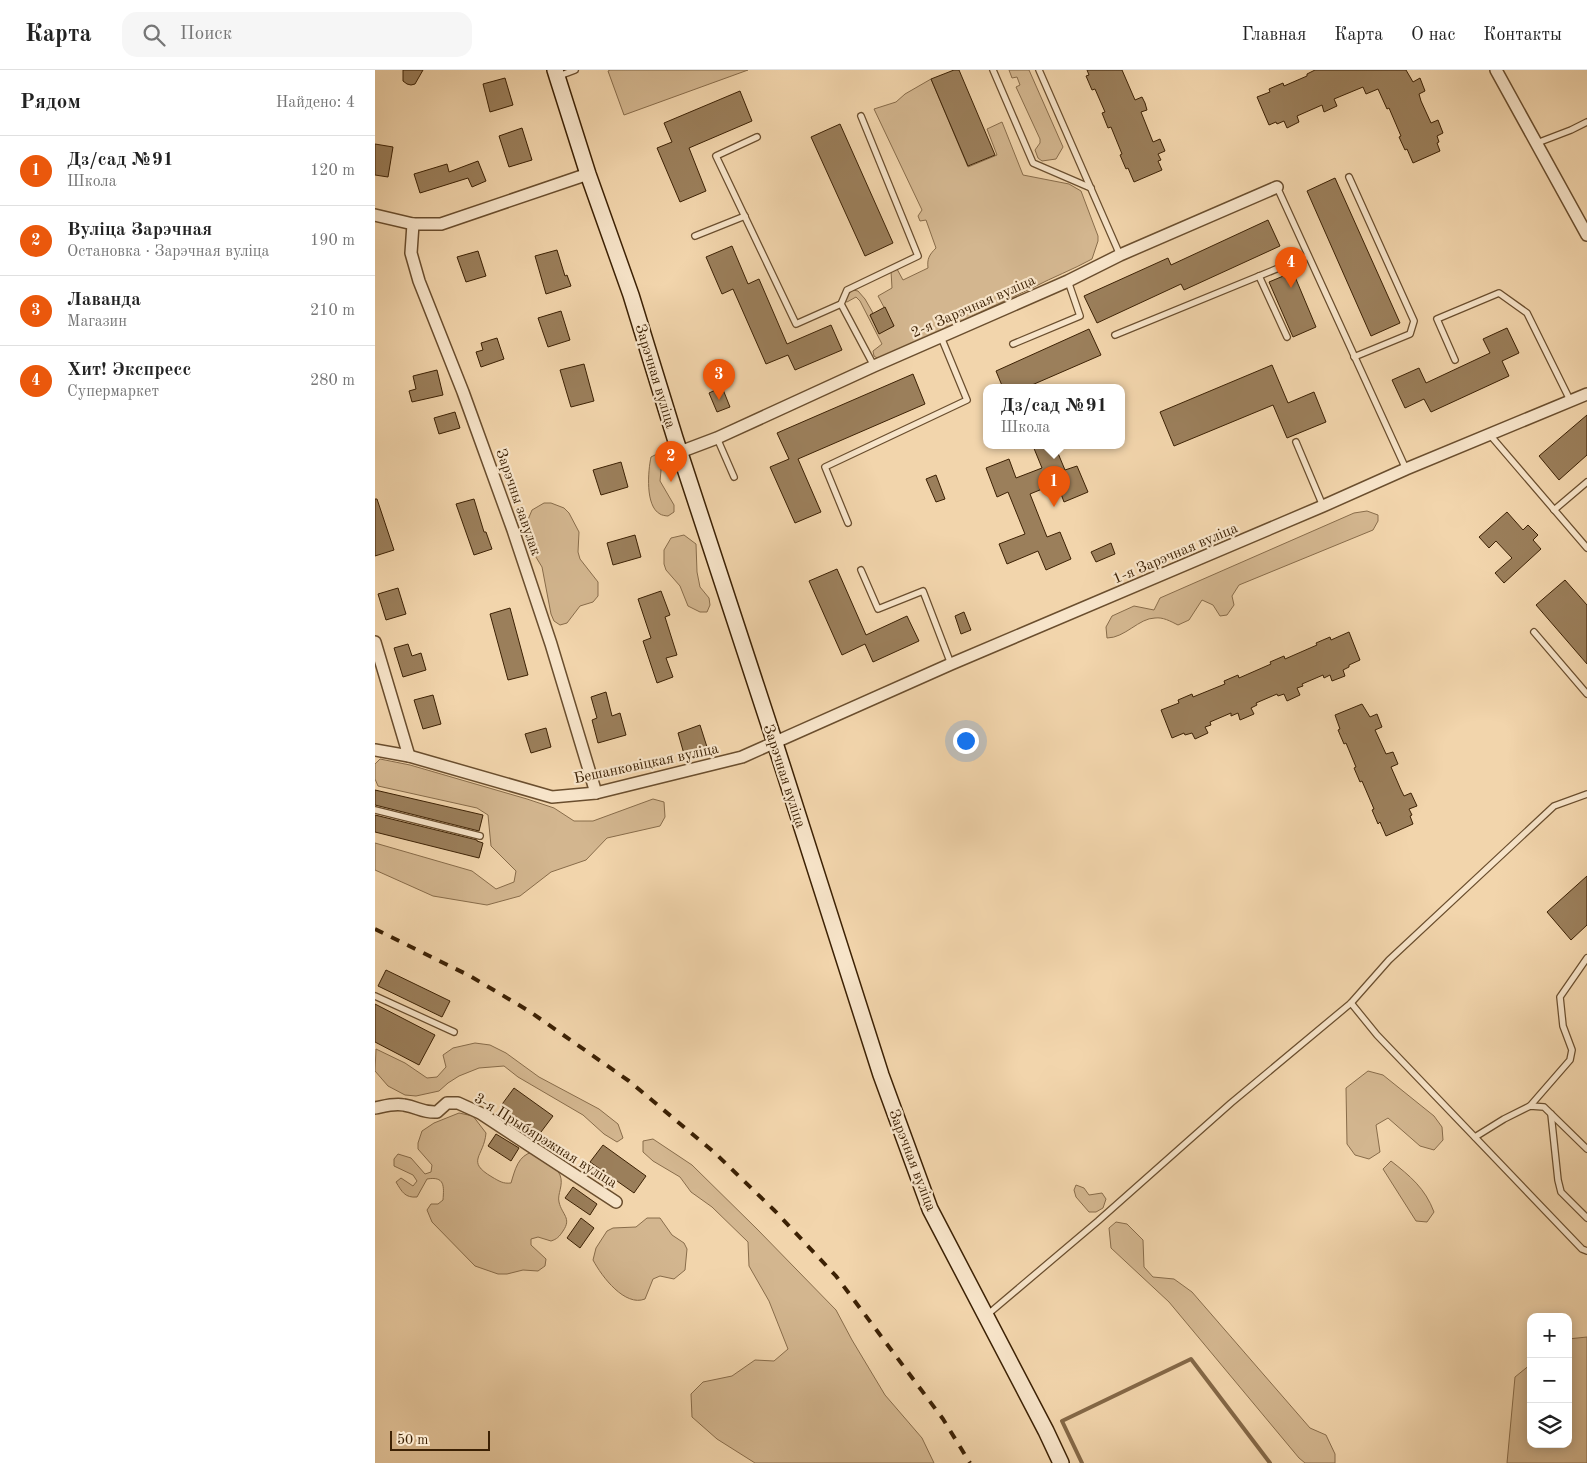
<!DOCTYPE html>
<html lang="ru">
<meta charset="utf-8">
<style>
:root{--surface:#fff;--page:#f6f6f6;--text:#222;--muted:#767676;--line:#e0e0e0;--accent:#ea580c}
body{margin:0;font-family:"Old Standard TT",serif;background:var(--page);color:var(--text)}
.controls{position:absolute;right:15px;bottom:15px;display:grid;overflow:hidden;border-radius:10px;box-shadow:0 2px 12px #0003}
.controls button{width:45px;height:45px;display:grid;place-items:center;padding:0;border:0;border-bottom:1px solid var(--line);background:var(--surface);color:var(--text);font:25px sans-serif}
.scale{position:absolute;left:15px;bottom:12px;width:100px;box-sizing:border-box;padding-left:5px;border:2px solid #3c2104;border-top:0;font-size:14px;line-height:18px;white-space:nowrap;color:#3c2104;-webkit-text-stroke:4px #f7e4c9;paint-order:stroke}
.you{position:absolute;left:590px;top:670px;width:18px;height:18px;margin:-12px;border:4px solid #fff;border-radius:50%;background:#1a73e8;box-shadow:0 0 0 8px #1a73e833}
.badge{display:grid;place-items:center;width:32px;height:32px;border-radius:50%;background:var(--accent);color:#fff;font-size:16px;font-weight:700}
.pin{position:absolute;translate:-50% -41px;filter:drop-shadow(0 1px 2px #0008)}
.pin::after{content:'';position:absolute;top:26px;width:18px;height:15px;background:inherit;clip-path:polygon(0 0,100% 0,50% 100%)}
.popup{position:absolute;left:608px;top:314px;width:142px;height:65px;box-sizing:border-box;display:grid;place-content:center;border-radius:10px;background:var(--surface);filter:drop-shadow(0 1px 4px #0005);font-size:16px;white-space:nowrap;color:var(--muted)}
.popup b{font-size:19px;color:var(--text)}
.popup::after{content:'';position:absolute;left:50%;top:100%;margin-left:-10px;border:10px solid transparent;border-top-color:var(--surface)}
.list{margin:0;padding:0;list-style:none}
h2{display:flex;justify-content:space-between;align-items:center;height:65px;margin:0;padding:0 20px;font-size:21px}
h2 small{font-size:16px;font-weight:400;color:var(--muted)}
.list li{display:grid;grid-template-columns:32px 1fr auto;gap:15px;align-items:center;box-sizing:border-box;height:70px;padding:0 20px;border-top:1px solid var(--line)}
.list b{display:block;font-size:19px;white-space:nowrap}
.list p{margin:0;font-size:16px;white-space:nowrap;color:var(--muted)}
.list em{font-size:16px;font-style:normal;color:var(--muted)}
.icon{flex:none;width:28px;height:28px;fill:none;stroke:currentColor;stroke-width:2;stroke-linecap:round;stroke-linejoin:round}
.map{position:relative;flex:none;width:1212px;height:1393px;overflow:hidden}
header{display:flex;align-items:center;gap:30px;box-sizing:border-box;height:70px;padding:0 25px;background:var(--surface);border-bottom:1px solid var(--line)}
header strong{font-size:24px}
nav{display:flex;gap:28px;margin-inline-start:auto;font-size:18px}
.search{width:350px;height:45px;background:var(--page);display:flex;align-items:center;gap:12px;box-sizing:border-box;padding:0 18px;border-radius:15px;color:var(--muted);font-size:19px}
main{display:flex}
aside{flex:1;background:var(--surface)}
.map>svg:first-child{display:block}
</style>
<header>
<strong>Карта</strong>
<div class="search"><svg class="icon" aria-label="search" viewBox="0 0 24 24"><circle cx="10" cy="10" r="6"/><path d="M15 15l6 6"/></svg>Поиск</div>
<nav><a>Главная</a><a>Карта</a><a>О нас</a><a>Контакты</a></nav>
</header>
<main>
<aside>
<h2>Рядом<small>Найдено: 4</small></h2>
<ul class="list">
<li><span class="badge">1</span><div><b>Дз/сад №91</b><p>Школа</p></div><em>120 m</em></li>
<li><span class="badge">2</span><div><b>Вуліца Зарэчная</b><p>Остановка · Зарэчная вуліца</p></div><em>190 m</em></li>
<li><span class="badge">3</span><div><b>Лаванда</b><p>Магазин</p></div><em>210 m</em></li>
<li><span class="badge">4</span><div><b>Хит! Экспресс</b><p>Супермаркет</p></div><em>280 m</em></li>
</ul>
</aside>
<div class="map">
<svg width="1212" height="1393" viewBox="0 0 1212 1393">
<rect width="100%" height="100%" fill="#f2d5ac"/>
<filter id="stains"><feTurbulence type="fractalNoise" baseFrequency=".004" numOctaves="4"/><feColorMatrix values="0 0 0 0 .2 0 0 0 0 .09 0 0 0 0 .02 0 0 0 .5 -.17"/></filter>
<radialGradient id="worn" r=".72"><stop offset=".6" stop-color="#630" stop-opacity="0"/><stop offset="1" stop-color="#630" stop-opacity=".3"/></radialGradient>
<g fill="#d3b68f" stroke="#886c4a">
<path d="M235,0h138l-124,45 -16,-44z"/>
<path d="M634,0h20l34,77 -7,12 -14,2 -4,-3 -3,-8 5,-7v-4l-24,-52 4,-2 -3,-8 -5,1z"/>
<path d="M556,9l37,88 29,-12 -10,-26 15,-7 21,53 46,9 12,7 17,45v5l-6,18c-20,11 -39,18 -58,28 -51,24 -101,48 -152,71h-5l-3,-2 -1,-5 9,-7 -22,-43 -4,-4 -9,5 -3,-1 3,-6 6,-5 5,1 7,8 8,14 -3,2 9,18 15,-7 -16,-30 14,-8 -1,-17 2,-2h4l6,11 25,-12c-1,-9 1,-13 8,-20l-10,-28 -6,1 -2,-5 4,-6 -48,-101 22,-7 9,-8z"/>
<path d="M282,384l5,6 -2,21 14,24v7l-6,4c-2,0 -7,-1 -8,-2 -15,-8 -12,-43 -9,-57z"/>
<path d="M169,433h7l13,5 5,5 10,19 -1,20 2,7 18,23v14l-5,6 -13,4 -13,17 -7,2 -6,-4 -3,-7 -9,-47 -14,-23 -1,-22 5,-12z"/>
<path d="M992,441l11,4v6l-5,9 -134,55 -7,11 2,9 -7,10 -7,1 -7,-11 -11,-5 -13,20 -11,5c-8,-4 -15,-8 -23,-7 -16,0 -30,20 -48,20l-1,-11 6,-11 22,-10 20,4 6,-12 194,-85z"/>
<path d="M309,465l12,9 1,28 3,15 9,11 1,7 -3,7h-7l-12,-6 -8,-20 -14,-16 -2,-6v-14l7,-12z"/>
<path d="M5,689l30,6 117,34 27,9 20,13h19l60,-22 11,3 1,15 -5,9 -53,12 -21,22 -35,12 -31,24 -33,9 -54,-9 -58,-26v-27l97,28 24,18 18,-7 2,-11 -25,-25 -3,-31 -11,-7 -99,-22 -3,-7v-15z"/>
<path d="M100,973l15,2 16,8 33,24 60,32 19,15 5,14 -6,4 -13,-8 -21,-19 -65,-38 -14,-11 -25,2 -20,8 -11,7 -9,8 -23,5 -11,-1 -17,-9 -13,-15 1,-22 29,14 22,15 10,-1 9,-10 -3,-12 10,-7z"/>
<path d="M993,1001l15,4 51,41 8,11 1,13 -9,10 -14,-4 -32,-28 -12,7 4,27 -11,7 -14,-4 -8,-11 -1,-56z"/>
<path d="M84,1043l14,3 13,17c-2,24 -21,28 6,44 7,4 11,7 19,6 4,-13 7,-28 22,-31 8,6 23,12 27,23 4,10 -3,19 -1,27 3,13 13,16 4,29 -4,6 -6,8 -12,10l-13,-4 -7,2v6l15,14 -1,7 -7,5 -15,-1 -16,4h-9l-23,-8 -43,-44 -5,-12 4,-6h7l5,-4c1,-14 2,-24 -16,-21l-10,18c-12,1 -15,-5 -21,-15l5,-4 12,8 4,-5 -4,-6 -19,-9v-7l4,-5 13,4 14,16 6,-2 1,-7 -14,-16v-6l4,-12 12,-8z"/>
<path d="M278,1069l39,26 65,64 79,81 16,30 33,55 37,43 12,25h-179l-38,-24 -25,-22 -1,-23 12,-12 29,-6 23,-16 19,1 14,-12 -19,-48 -20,-35 -1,-24 -36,-35 -21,-15 -11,-15 -27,-16 -10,-9v-11z"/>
<path d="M1016,1091c19,15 34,27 43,51l-7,10 -11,-1 -33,-52z"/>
<path d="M701,1115l8,3 5,7 13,-2 4,6 -3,9 -7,4h-7l-13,-15 -2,-7z"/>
<path d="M272,1148h13l12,17 12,8 3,6 -2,21 -11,9 -14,-3 -7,3 -8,20c-20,8 -43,-22 -52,-39l3,-12 11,-17 6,-3 23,-1z"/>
<path d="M741,1152l11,2 16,16 1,27 9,10 21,2 18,13 118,136 16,7 9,19v9h-30l-6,-5 -130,-156 -58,-54 -2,-20z"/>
<path d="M1212,1267v126h-80l8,-86 16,-13v80h37v-105z"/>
</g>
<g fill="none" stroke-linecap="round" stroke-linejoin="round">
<path stroke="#846847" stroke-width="4" d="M707,1393l-20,-42 129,-62 79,104"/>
</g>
<g fill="#9b7f5b" stroke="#3c2104">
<path d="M28,0h20l-8,14 -4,1 -4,-1 -4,-3z"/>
<path d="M579,0h5l36,85 -27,11 -37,-87z"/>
<path d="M712,0h35l13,30 7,-3 3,6 2,7 -6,2 12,30 7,-3 5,12 -7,3 3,6 -3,1 4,9 -28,12 -6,-14 -2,1 -6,-14 2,-1 -11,-27 -3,1 -6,-15 3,-1 -10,-23 -3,1 -6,-14 3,-1z"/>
<path d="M940,0h91l7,12 7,-4 5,13 -6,3 2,7 10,22 7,-3 5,13 -6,3 2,6 -2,1 3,8 -27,12 -6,-14 -2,1 -6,-13 2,-1 -12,-28 -2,1 -9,-20 -12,5 -3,-7 -29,12 3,7 -13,6 -2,-7 -25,11 2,6 -12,6 -3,-7 -7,3 -1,-2 -7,3 -12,-28 13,-5 -1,-3 14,-6 1,3 23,-10v-2z"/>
<path d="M130,8l8,27 -23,7 -7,-28z"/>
<path d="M365,21l12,30 -63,27 17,43 -26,11 -23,-54 15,-6 -8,-19z"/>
<path d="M465,54l53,119 -28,13 -54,-119z"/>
<path d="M147,58l10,32 -23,7 -10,-31z"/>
<path d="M0,74l18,3 -5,30 -13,-2z"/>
<path d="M103,91l8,20 -14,6 -4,-9 -48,15 -6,-19 33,-10 2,8z"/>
<path d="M960,108l65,145 -29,13 -64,-145z"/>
<path d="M893,150l12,26 -96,44 -3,-6 -84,39 -13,-27 84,-38 3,7z"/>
<path d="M357,176l16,38 11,-5 28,65 44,-19 11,25 -47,20 -7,-15 -22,9 -33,-75 -11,5 -16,-37z"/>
<path d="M182,180l8,26 2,-1 4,11 -25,8 -11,-38z"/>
<path d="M103,181l8,25 -20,6 -9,-25z"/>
<path d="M918,202l23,55 -23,10 -24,-55z"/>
<path d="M510,237l9,19 -15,8 -9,-19z"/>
<path d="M186,241l9,29 -22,7 -10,-29z"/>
<path d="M1132,258l12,25 -17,8 7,15 -78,36 -7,-13 -19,9 -13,-28 27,-12 7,15 64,-30 -7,-14z"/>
<path d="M714,259l12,26 -76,33h-22l-7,-17z"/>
<path d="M122,268l7,21 -23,8 -5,-15 7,-2 -2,-7z"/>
<path d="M209,294l10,37 -23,6 -11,-37z"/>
<path d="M897,295l16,38 26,-11 12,30 -39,16 -14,-33 -99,41 -14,-34z"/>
<path d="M62,300l6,25 -31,7 -3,-11 7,-2 -3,-13z"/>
<path d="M538,304l12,30 -127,55 23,53 -26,11 -25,-56 19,-8 -12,-26z"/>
<path d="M347,317l8,20 -13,5 -8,-19z"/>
<path d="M80,342l5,16 -21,6 -5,-16z"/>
<path d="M1212,345v40l-28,25 -20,-24z"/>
<path d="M658,376h22l10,24 12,-4 11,26 -24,10 -7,-19 -27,11 17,43 13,-5 11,27 -25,11 -8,-19 -31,13 -8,-20 26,-10 -17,-42 -11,5 -11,-29 23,-9 7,19 26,-10z"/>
<path d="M246,392l7,25 -27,8 -8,-25z"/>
<path d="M561,405l9,24 -9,3 -10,-23z"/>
<path d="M0,429h2l17,51 -19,6z"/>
<path d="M99,429l10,33h2l6,17 -18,6 -18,-51z"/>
<path d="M1132,442l16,18 5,-5 10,10 -5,5 8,9 -37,34 -9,-10 17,-15 -16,-17 -7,7 -10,-11z"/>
<path d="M260,465l6,22 -28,8 -6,-22z"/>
<path d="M736,473l4,11 -19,8 -5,-10z"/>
<path d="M462,499l29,66 41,-19 12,25 -46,21 -8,-18 -23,11 -33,-74z"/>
<path d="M1190,510l22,25v59l-51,-59z"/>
<path d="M23,518l8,26 -20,6 -8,-26z"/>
<path d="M286,521l9,24 -5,2 12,38 -11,3 7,19 -16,6 -14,-42 8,-3 -13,-39z"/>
<path d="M135,538l18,67 -20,5 -18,-66z"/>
<path d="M589,542l7,18 -10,4 -6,-18z"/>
<path d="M974,562l11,28 -11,5v2l-6,3 2,6 -13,5 -2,-6 -6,3 -1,-3 -21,9 1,2 -6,2 3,7 -13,6 -3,-7 -6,2 -1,-2 -21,9 1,2 -6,3 3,6 -14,6 -2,-7 -7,3v-3l-21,9 1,3 -6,2 3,6 -13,6 -3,-6 -7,2 -1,-2 -12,5 -11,-28 18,-7 -1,-3 14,-6 1,3 32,-13 -1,-3 14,-6 1,3 32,-14 -1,-2 14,-6 1,3 32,-14 -1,-2 14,-6 1,3z"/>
<path d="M33,574l4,12 9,-3 5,17 -23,7 -9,-29z"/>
<path d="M231,622l6,24 8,-3 6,22 -28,8 -6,-23 5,-2 -6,-21z"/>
<path d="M58,625l8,29 -18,5 -9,-29z"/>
<path d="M987,634l8,13 7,-3 5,13 -7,3 11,24 7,-2 5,12 -7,3 10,23 3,6 7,-3 6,13 -8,3 3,6 -2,1 3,8 -27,12 -6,-14 -2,2 -6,-14 2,-1 -12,-28 -2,1 -6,-14 2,-1 -10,-24 -2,1 -6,-14 2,-1 -5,-14z"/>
<path d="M325,655l7,22 -23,7 -6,-21z"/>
<path d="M171,658l5,19 -20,6 -6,-19z"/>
<path d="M0,720l108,25 -4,16 -104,-26z"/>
<path d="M0,745l102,25v1l6,2 -4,15 -104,-26z"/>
<path d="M1212,806v49l-16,15 -24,-28z"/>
<path d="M11,900l64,31 -8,16 -64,-31z"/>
<path d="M0,934l60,31 -16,30 -44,-23z"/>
<path d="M139,1018l39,28 -15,20 -38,-29z"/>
<path d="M121,1064l23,14 -8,13 -23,-15z"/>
<path d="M228,1075l43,31 -12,17 -44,-31z"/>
<path d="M198,1117l24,17 -7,11 -25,-17z"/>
<path d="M206,1148l13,10 -14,20 -13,-10z"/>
</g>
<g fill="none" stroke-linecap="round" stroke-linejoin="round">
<defs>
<g id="lane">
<path d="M618,0l40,93 58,25"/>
<path d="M664,0l81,185"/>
<path d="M184,6l16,-6"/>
<path d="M486,46l57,140 -71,34 -6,14 33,62"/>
<path d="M382,67l-41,19 80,168 45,-20"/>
<path d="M1162,73l34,-13 16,-8"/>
<path d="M974,107l65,144 -4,13 -56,23"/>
<path d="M902,117l129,282"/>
<path d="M320,166l50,-20"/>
<path d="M884,206l28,61"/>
<path d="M740,265l193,-79"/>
<path d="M638,274l67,-28 -12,-35"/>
<path d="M1080,290l-18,-41 62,-26 28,20 44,89"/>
<path d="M1115,365l97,113"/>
<path d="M342,368l17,39"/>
<path d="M921,372l27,64"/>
<path d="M1179,440l33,-28"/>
<path d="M473,453l-23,-56 142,-67 -26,-63"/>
<path d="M486,500l17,39 45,-18 28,73"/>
<path d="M1159,562l53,62"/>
<path d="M0,740l105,26"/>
<path d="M0,926l79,36"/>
<path d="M976,933l26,32 205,214 5,2"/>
<path d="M1155,1036l40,-46 2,-10 -9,-24 -3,-29 27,-39"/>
<path d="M1176,1044l7,66 3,12 26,26"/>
<path d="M1100,1067l29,-18 26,-13 14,1 43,42"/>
<path d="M612,1245l111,-94 133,-118 120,-100 38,-43 165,-154 33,-12"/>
</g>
<g id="street">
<path d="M1121,0l91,165"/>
<path d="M0,145l38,9h28l147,-50"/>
<path d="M38,154l-2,29 8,28 44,111 50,138 38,114 45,149"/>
<path d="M305,382l37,-14 157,-72 194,-85 52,-26 157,-68"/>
<path d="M0,572l34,114"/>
<path d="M0,680l34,6 143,41 44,-4 146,-36 209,-93 372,-158 83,-37 181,-75"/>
<path d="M0,1038c10,-2 19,-5 29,-3 14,2 18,8 33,7l10,-9h11l22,10 136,89"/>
</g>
<path id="secondary" d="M180,0l33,104 43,121 44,143 100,305 106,332 49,134 116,222 15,32"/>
</defs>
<use href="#lane" stroke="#6a4e2e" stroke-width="8"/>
<use href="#street" stroke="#6a4e2e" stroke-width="14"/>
<use href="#secondary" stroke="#3c2104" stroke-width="18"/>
<use href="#lane" stroke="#f7e4c9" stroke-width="5.5"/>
<use href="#street" stroke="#f7e4c9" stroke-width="11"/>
<use href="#secondary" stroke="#f7e4c9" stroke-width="15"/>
<path stroke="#3c2104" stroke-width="4" stroke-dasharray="9 9" stroke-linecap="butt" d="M0,859l95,47 59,35 100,70 86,72 60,58 61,65 107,143 27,44"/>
</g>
<g text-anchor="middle" stroke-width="4.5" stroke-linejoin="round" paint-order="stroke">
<g font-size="15" fill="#3c2104" stroke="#f7e4c9">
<text transform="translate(598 236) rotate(-24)" y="5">2-я Зарэчная вуліца</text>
<text transform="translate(281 306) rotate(73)" y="5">Зарэчная вуліца</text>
<text transform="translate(144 432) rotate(71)" y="5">Зарэчны завулак</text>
<text transform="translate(800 483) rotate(-23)" y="5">1-я Зарэчная вуліца</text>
<text transform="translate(271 693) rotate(-12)" y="5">Бешанковіцкая вуліца</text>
<text transform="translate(410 706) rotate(72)" y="5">Зарэчная вуліца</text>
<text transform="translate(171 1070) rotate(32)" y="5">3-я Прыбярэжная вуліца</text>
<text transform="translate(538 1090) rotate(69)" y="5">Зарэчная вуліца</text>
</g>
</g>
<rect width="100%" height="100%" filter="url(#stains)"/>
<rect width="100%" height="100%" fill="url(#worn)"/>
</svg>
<div class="controls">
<button>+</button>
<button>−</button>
<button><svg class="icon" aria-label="layers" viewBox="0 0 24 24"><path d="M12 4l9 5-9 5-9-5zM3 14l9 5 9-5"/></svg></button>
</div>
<div class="scale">50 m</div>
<div class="you"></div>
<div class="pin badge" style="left:679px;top:437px">1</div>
<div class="popup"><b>Дз/сад №91</b>Школа</div>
<div class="pin badge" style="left:296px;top:412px">2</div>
<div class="pin badge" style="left:344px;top:330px">3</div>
<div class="pin badge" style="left:916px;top:218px">4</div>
</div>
</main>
